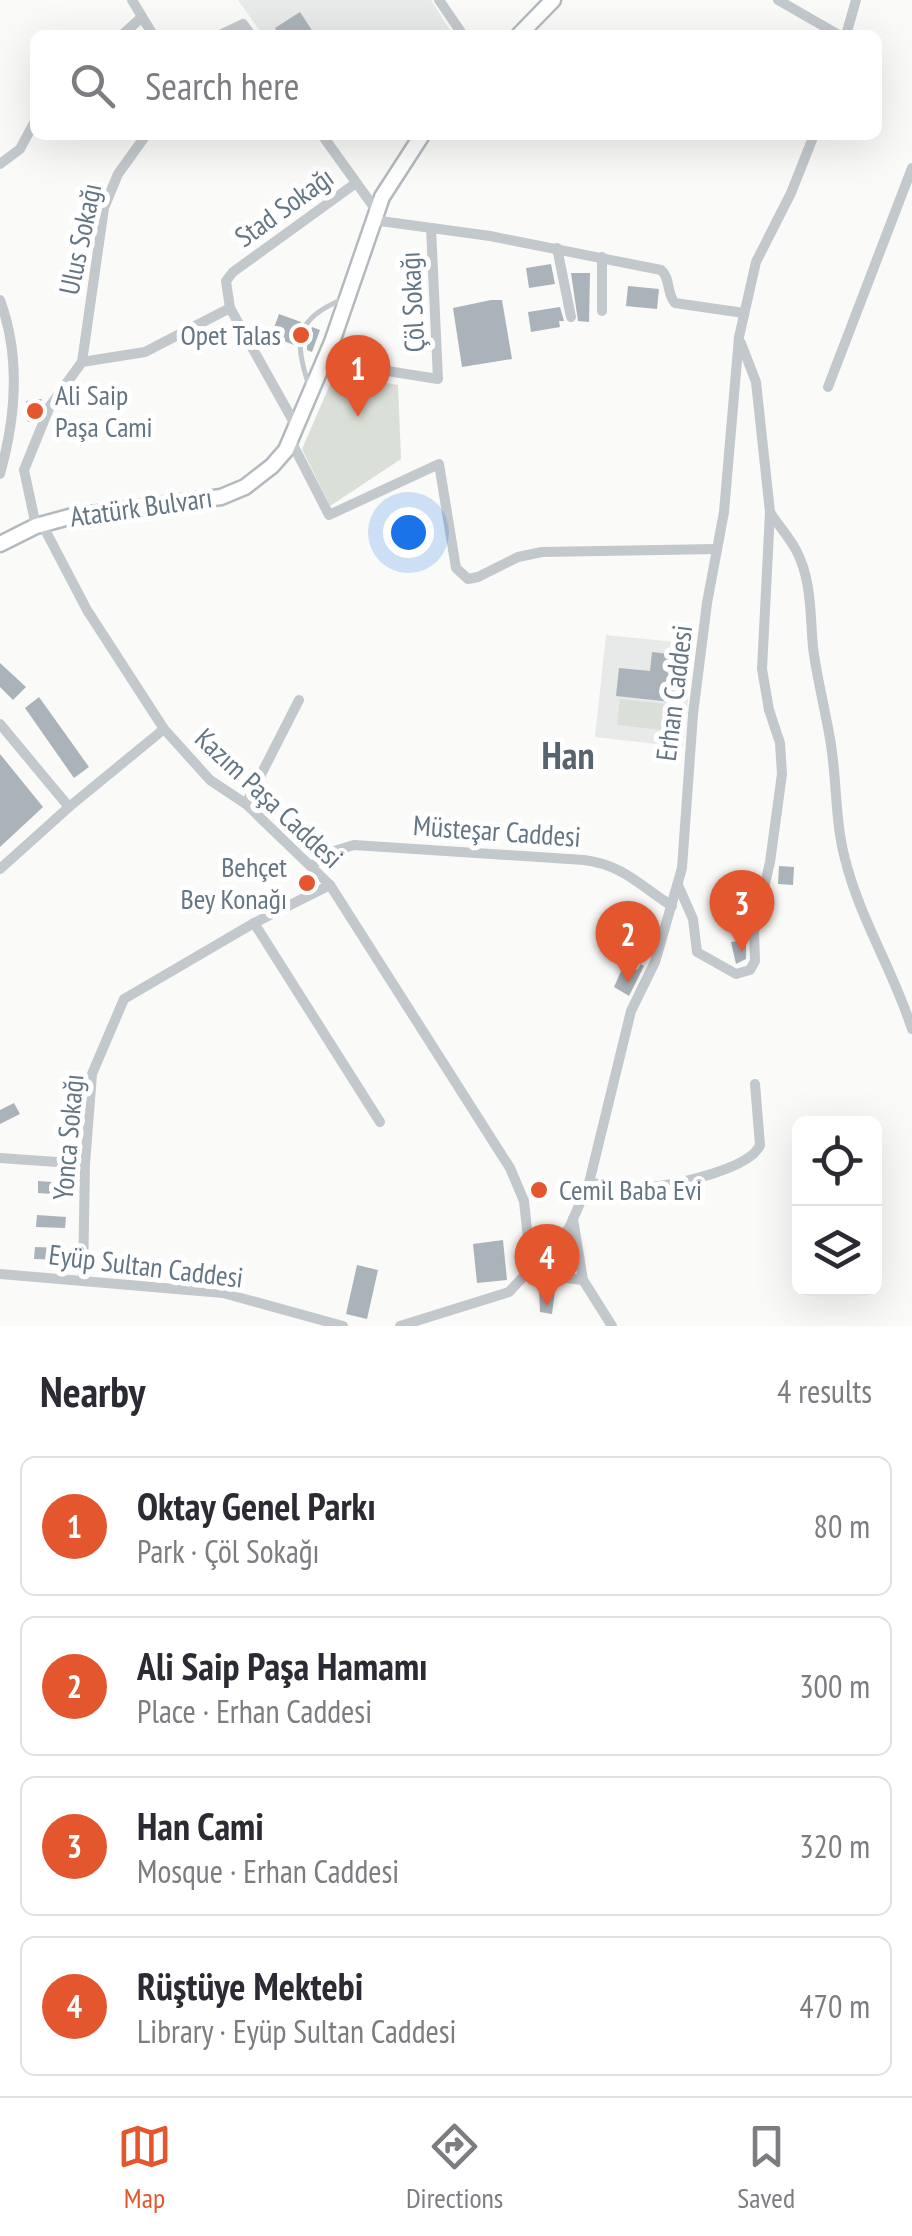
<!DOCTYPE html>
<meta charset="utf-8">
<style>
:root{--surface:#fff;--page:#f7f7f7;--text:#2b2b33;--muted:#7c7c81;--line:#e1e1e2;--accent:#e4572e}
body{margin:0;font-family:"PT Sans Narrow",sans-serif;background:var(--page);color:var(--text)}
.controls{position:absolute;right:30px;bottom:30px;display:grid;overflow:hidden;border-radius:15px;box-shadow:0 10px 40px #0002}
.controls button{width:90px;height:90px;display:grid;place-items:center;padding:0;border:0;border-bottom:2px solid var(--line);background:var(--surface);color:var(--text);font:50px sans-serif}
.you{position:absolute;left:408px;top:532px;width:35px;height:35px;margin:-25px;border:8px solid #fff;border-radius:50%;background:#1a73e8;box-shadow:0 0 0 15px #1a73e833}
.badge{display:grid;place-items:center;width:65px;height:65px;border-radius:50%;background:var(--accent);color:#fff;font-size:32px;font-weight:700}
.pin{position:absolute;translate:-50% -82px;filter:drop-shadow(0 2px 5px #0008)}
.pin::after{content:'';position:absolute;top:52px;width:35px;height:30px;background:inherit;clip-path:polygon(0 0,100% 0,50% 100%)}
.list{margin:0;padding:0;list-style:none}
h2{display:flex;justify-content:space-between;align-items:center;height:130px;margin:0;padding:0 40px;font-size:42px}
h2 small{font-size:32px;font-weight:400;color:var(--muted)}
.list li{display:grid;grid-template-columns:65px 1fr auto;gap:30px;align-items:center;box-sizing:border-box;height:140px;margin:0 20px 20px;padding:0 20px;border:2px solid var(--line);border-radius:15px}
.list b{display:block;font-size:38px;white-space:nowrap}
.list p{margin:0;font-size:32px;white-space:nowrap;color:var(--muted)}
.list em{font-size:32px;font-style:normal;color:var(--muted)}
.icon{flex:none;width:55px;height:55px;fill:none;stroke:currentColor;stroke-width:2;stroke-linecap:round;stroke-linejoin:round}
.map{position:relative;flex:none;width:912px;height:1326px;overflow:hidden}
.search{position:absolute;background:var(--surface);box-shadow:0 10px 40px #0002;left:30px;right:30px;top:30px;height:110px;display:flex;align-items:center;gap:25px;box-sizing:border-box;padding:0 35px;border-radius:15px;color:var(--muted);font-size:38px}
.sheet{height:770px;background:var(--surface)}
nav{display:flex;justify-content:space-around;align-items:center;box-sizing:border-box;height:140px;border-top:2px solid var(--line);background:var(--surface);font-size:28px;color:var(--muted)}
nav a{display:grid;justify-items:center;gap:5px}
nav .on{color:var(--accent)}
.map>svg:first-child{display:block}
</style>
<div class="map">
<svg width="912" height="1326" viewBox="0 0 912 1326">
<rect width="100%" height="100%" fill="#fafaf8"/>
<g fill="#e8e9e9">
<path d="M238,0h193l22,35h-190z"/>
<path d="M606,635l88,9 -11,103 -88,-10z"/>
</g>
<g fill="#dadfd7">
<path d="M335,373l63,12 3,74 -71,47 -28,-57z"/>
<path d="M620,699l54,6 -3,26 -54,-6z"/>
</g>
<g fill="#aab3b9">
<path d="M300,12l15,23h-36l-4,-7z"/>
<path d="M551,264l4,20 -26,4 -3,-20z"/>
<path d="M571,273h19l-1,49 -11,-1z"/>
<path d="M628,286l31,3 -2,20 -31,-3z"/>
<path d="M491,300h11l10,59 -50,8 -9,-59z"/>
<path d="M560,307l4,14h-5l1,6 -29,5 -3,-20z"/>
<path d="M279,314l22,8 -7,23 -23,-9z"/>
<path d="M312,327l8,3 -8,22 -5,-2v-7z"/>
<path d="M42,399l-8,22 -6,1 -2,-21z"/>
<path d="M652,652l25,3 -5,47 -56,-6 3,-28 31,3z"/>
<path d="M0,663l26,24 -13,13 -13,-13z"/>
<path d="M39,697l50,70 -15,11 -49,-70z"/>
<path d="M0,754l43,53 -43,40z"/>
<path d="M779,866l15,1 -1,18 -15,-1z"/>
<path d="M746,940v19l-10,5 -5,-22z"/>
<path d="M641,964l3,2 -15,30 -15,-9 8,-18 7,4 3,-6 5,3z"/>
<path d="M14,1103l6,11 -20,10v-14z"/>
<path d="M38,1181l29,2v12l-29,-2z"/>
<path d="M37,1215l29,2 -1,11 -29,-1z"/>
<path d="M503,1240l4,40 -30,3 -4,-39z"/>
<path d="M35,1247l29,1 -1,12 -29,-1z"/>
<path d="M357,1265l21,5 -11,49 -21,-5z"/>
<path d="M539,1289l16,2 -3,23 -12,-2z"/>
</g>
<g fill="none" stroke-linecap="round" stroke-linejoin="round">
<defs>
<g id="secondary">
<path d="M519,35l34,-35"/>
<path d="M0,544l36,-18 33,-9 152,-20 24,-10 27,-21 14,-16 46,-108 50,-145 40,-62"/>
</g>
</defs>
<use href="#secondary" stroke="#b3babf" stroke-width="19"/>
<path stroke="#c3c8cc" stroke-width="5" d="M309,386c-16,-49 -13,-67 36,-88"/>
<g stroke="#c3c8cc" stroke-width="10">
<path d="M132,0l21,35"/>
<path d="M439,0l24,35"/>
<path d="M778,0l61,35"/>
<path d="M122,35l20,-18"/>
<path d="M220,35l23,-11 8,11"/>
<path d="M846,35l10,-35"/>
<path d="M322,135l54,75"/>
<path d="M0,164l20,-15 15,-28"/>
<path d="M373,220l117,16 171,34c10,8 5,23 14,33l69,10"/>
<path d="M557,248l14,69"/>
<path d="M0,300c21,57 16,117 0,174"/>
<path d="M602,311v-54"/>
<path d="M324,361l114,18 -7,-151"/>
<path d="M82,362l22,-154 14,-34 28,-39"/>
<path d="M828,387l84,-219"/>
<path d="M296,426l-66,-118 -4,-27 7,-9 123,-89"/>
<path d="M290,439l39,76 110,-51 17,104 12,11 10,-2 40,-20 24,-5 175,-3"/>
<path d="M770,512c8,13 19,25 26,38 16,30 14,65 17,97 4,33 13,65 18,98 6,38 4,76 14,114 15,60 48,111 67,170"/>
<path d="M42,524l45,86 77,119 46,51 36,24 84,81 180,283 14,33 7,67 18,8 34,4"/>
<path d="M36,526l-12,-56 26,-64 32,-44 63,-10 85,-44"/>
<path d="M0,724l69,83 -69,62"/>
<path d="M246,804l53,-104"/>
<path d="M69,807l95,-78"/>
<path d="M311,866l20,-14 23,-7 230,15c40,5 56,26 88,46"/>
<path d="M678,885l15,34 4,33 39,22 14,-4 5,-9 -1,-29 16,-70 12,-88 -2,-31 -11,-33 -7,-41 8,-157 -14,-130 -15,-39"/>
<path d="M254,923l126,199"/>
<path d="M0,1158l85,6"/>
<path d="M589,1183c20,1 43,6 63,4 26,-3 98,-18 108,-42l-5,-61"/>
<path d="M573,1219l10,61 29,46"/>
<path d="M0,1274l223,19 120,33"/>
<path d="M83,1280l2,-116 7,-90 32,-75 130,-76 76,-38"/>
<path d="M400,1326l109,-34 60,-64 20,-45 42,-172 24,-49 27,-94 11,-154 14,-111 17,-91 15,-175 17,-75 35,-69 23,-58"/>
</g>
<use href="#secondary" stroke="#fff" stroke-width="14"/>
</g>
<g fill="#e4572e" stroke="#fff" stroke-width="4">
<circle cx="301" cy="335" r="10"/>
<circle cx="35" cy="411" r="10"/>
<circle cx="307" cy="883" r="10"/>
<circle cx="539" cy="1190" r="10"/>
</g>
<g text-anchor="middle" stroke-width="10" stroke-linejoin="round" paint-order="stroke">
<g font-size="28" fill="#657683" stroke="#fff">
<text transform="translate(284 207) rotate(-36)" y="10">Stad Sokağı</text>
<text transform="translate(80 239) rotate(-78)" y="10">Ulus Sokağı</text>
<text transform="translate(412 302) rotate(-93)" y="10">Çöl Sokağı</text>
<text transform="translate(141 507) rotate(-8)" y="10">Atatürk Bulvarı</text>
<text transform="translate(674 693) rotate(-83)" y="10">Erhan Caddesi</text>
<text transform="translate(269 798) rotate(43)" y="10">Kazım Paşa Caddesi</text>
<text transform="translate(497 831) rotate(4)" y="10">Müsteşar Caddesi</text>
<text transform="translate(68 1137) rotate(-85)" y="10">Yonca Sokağı</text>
<text transform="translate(146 1266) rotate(7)" y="10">Eyüp Sultan Caddesi</text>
</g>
<g font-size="28" fill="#657683" stroke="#fff" text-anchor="end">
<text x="281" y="345">Opet Talas</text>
<text x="55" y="405" text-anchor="start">Ali Saip<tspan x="55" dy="32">Paşa Cami</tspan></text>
<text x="287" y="877">Behçet<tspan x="287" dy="32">Bey Konağı</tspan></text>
<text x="559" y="1200" text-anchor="start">Cemil Baba Evi</text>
</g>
<g font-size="38" font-weight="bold" fill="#57646e" stroke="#fff">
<text x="568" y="769">Han</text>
</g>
</g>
</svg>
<div class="controls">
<button><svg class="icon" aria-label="locate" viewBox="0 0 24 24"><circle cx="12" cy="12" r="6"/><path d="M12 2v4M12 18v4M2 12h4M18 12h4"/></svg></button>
<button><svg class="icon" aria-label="layers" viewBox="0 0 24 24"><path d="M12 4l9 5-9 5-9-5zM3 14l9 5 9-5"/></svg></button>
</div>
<div class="you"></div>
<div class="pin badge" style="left:358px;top:417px">1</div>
<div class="pin badge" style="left:628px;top:983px">2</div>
<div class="pin badge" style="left:742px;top:952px">3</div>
<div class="pin badge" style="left:547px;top:1306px">4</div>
<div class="search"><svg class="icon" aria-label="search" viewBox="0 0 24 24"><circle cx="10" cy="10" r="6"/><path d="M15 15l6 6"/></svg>Search here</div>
</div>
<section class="sheet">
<h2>Nearby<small>4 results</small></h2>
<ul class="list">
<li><span class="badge">1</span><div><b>Oktay Genel Parkı</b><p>Park · Çöl Sokağı</p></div><em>80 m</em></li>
<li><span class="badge">2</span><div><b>Ali Saip Paşa Hamamı</b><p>Place · Erhan Caddesi</p></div><em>300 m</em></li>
<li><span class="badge">3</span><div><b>Han Cami</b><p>Mosque · Erhan Caddesi</p></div><em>320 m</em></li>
<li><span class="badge">4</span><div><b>Rüştüye Mektebi</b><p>Library · Eyüp Sultan Caddesi</p></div><em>470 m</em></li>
</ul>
</section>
<nav>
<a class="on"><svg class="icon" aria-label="map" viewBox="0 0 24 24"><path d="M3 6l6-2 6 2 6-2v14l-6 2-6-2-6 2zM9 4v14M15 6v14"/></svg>Map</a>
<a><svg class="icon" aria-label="directions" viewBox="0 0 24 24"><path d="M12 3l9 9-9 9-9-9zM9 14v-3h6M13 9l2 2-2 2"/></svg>Directions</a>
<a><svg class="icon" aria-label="saved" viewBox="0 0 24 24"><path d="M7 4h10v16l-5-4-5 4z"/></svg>Saved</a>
</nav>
